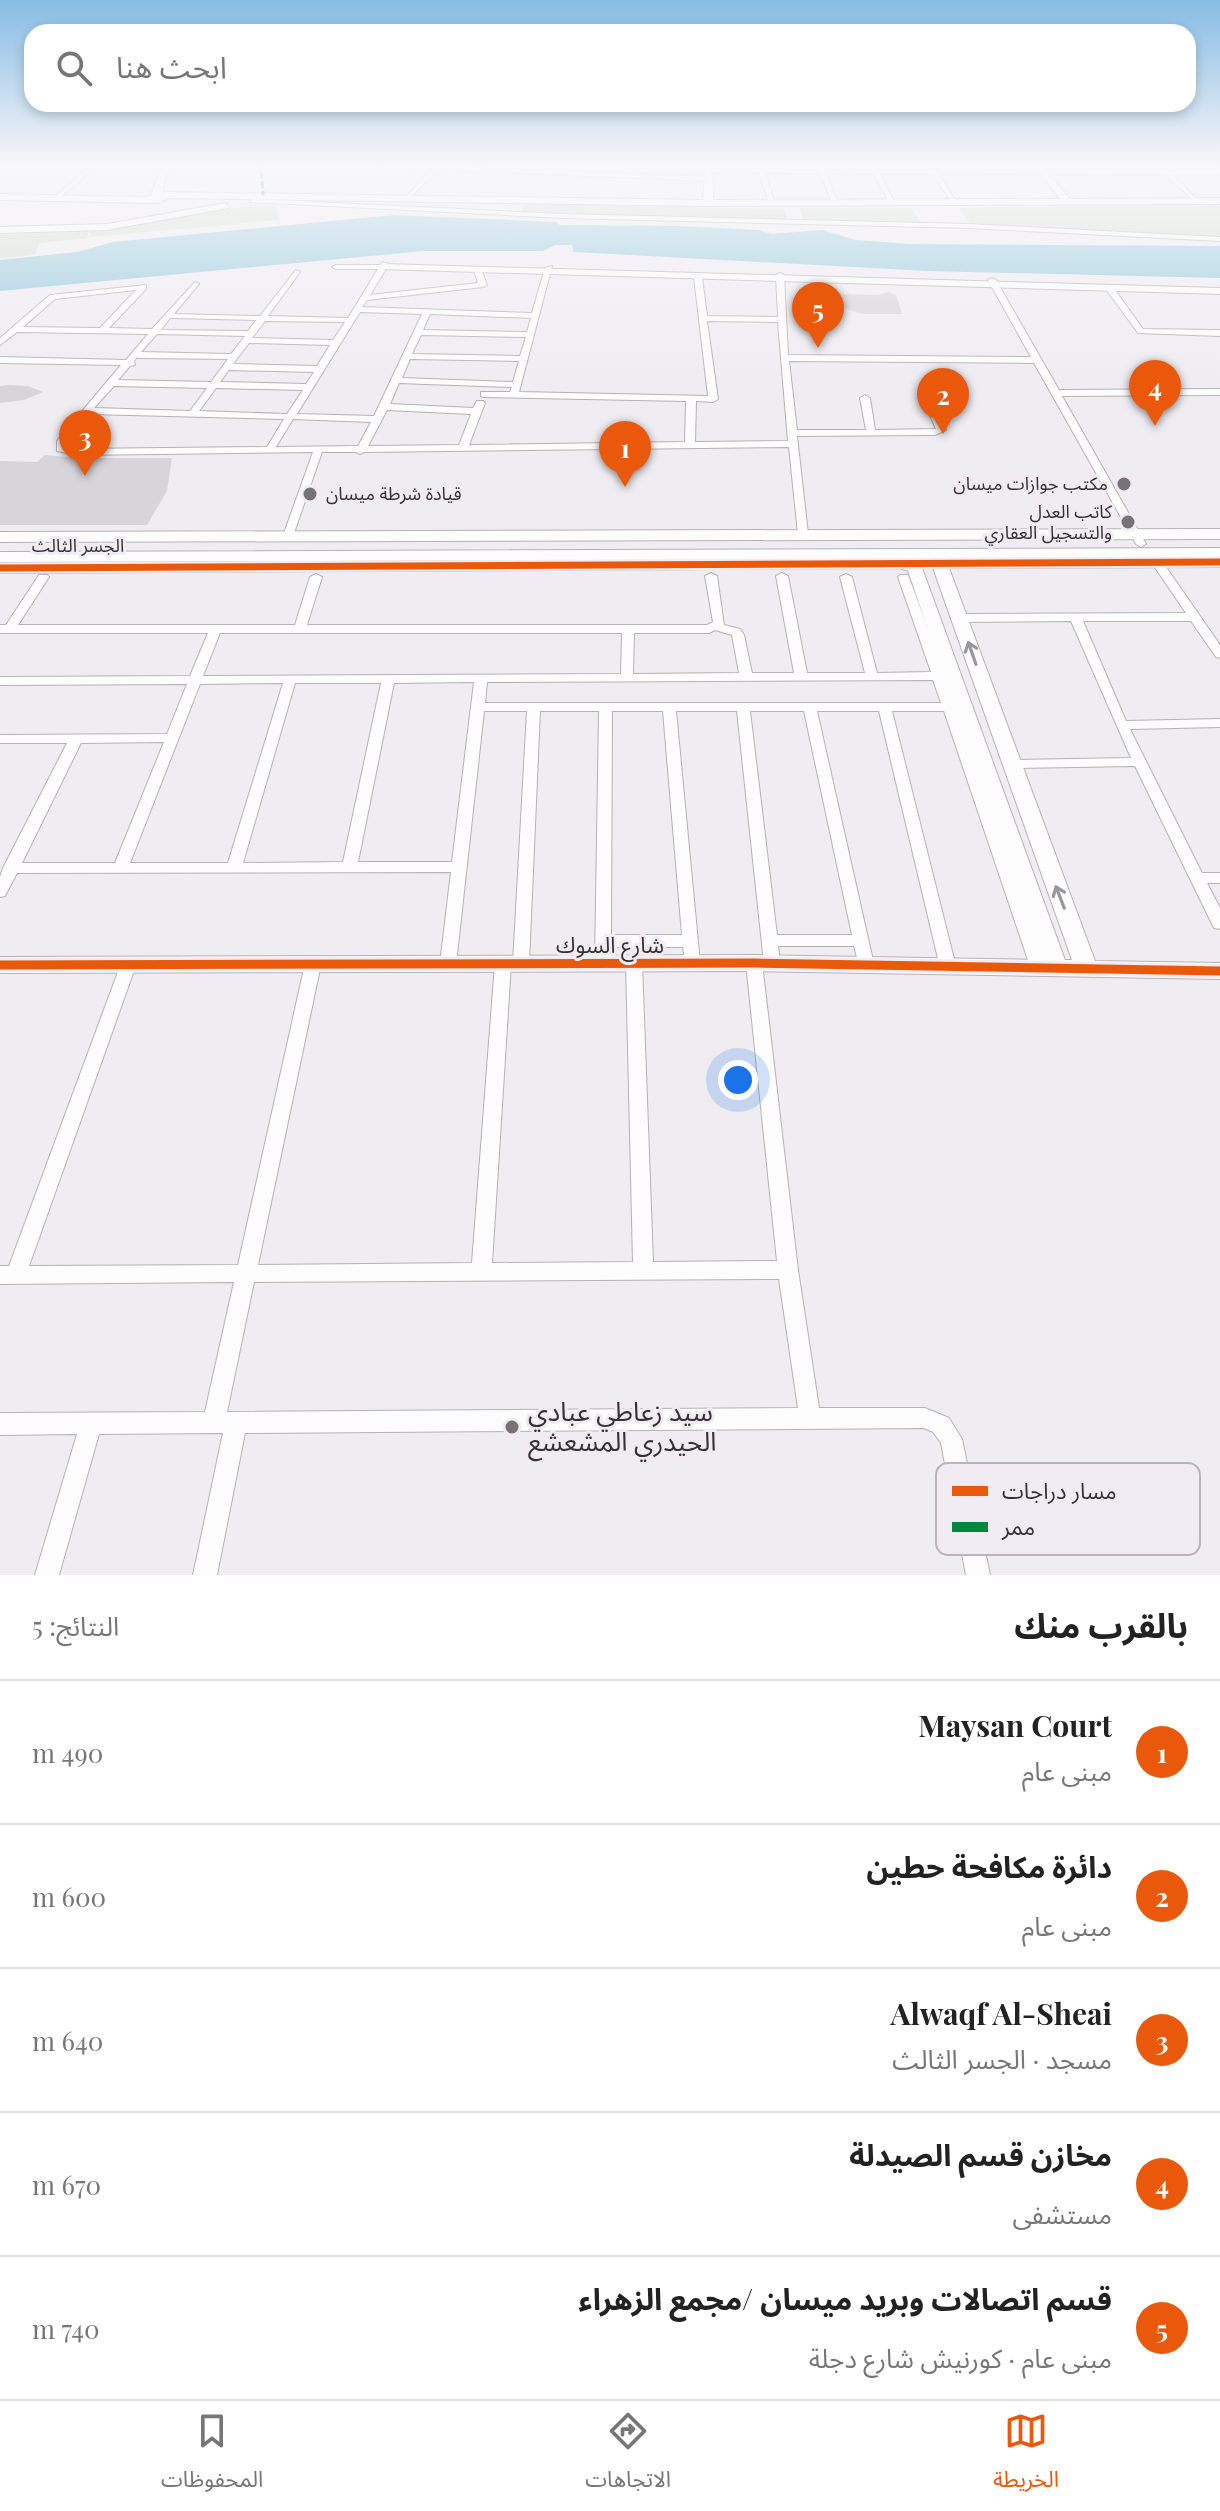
<!DOCTYPE html>
<html lang="ar">
<meta charset="utf-8">
<style>
:root{--surface:#fff;--page:#f2f2f2;--text:#222;--muted:#767676;--line:#e0e0e0;--accent:#ea580c}
body{margin:0;font-family:"Playfair Display","Noto Sans Arabic",serif;background:var(--page);color:var(--text);direction:rtl}
.you{position:absolute;left:738px;top:1080px;width:28px;height:28px;margin:-20px;border:6px solid #fff;border-radius:50%;background:#1a73e8;box-shadow:0 0 0 12px #1a73e833}
.badge{display:grid;place-items:center;width:52px;height:52px;border-radius:50%;background:var(--accent);color:#fff;font-size:26px;font-weight:700}
.pin{position:absolute;translate:-50% -66px;filter:drop-shadow(0 2px 4px #0008)}
.pin::after{content:'';position:absolute;top:42px;width:28px;height:24px;background:inherit;clip-path:polygon(0 0,100% 0,50% 100%)}
.list{margin:0;padding:0;list-style:none}
h2{display:flex;justify-content:space-between;align-items:center;height:104px;margin:0;padding:0 32px;font-size:34px}
h2 small{font-size:26px;font-weight:400;color:var(--muted)}
.list li{display:grid;grid-template-columns:52px 1fr auto;gap:24px;align-items:center;box-sizing:border-box;height:144px;padding:0 32px;border-top:2px solid var(--line)}
.list b{display:block;font-size:30px;white-space:nowrap}
.list p{margin:0;font-size:26px;white-space:nowrap;color:var(--muted)}
.list em{font-size:26px;font-style:normal;color:var(--muted)}
.icon{flex:none;width:44px;height:44px;fill:none;stroke:currentColor;stroke-width:2;stroke-linecap:round;stroke-linejoin:round}
.map{position:relative;flex:none;width:1220px;height:1575px;overflow:hidden;direction:ltr}
.search{position:absolute;background:var(--surface);box-shadow:0 4px 12px #0003;left:24px;right:24px;top:24px;height:88px;display:flex;align-items:center;gap:20px;box-sizing:border-box;padding:0 28px;border-radius:24px;color:var(--muted);font-size:30px}
.sheet{height:824px;background:var(--surface)}
nav{display:flex;justify-content:space-around;align-items:center;box-sizing:border-box;height:112px;border-top:2px solid var(--line);background:var(--surface);font-size:22px;color:var(--muted)}
nav a{display:grid;justify-items:center;gap:4px}
nav .on{color:var(--accent)}
.map>svg:first-child{display:block}
</style>
<div class="map">
<svg width="1220" height="1575" viewBox="0 0 1220 1575">
<rect width="100%" height="100%" fill="#f0edf2"/>
<g fill="#d2dfcd">
<path d="M526,204l259,5 2,11 -266,-8z"/>
<path d="M1220,205v31l-249,-11 -12,-17z"/>
<path d="M274,206l6,14 -190,17 1,-6 152,-24z"/>
<path d="M799,208h112l10,15 -117,-2z"/>
<path d="M89,231l-2,7 -48,5 -4,12 -35,3v-23z"/>
</g>
<path fill="#94c9dc" d="M394,215l161,7 5,3 118,1 81,4 12,4 52,-4 32,10 54,4 311,2v32l-292,-7 -355,-19 -1,-7h-17l-12,6h-119l-424,40v-31l77,-8 36,-10z"/>
<g fill="#d7d5d9">
<path d="M887,292l9,3 6,19h-40l-52,-18v-3l69,2z"/>
<path d="M8,385l20,1 15,6 -19,8 -24,3v-17z"/>
<path d="M45,455l32,3h95l-5,33 -20,34h-147v-64l37,1z"/>
</g>
<g fill="none" stroke-linecap="round" stroke-linejoin="round">
<defs>
<g id="street">
<path d="M92,164h6l-37,33h-4v-2z"/>
<path d="M333,164h45l331,13 3,2 -3,2 -272,-11 -28,29 -2,-3 24,-26z"/>
<path d="M756,164h6l2,5 54,1 -2,-6h6l2,6h48l-3,-6h6l3,6h52l-1,-2 3,-2 4,4 284,1v4h-47l25,25 -2,3 -30,-28 -227,-1 18,29 -3,2 -22,-31h-52l15,29 -3,2 -3,-2 -15,-29 -48,-1 12,30 -3,2 -3,-2 -12,-30h-55l10,30 -3,2 -3,-2 -10,-30h-50l-3,-2 3,-2h49z"/>
<path d="M252,199l310,15 405,10 253,13v4l-253,-13 -405,-10 -312,-16z"/>
<path d="M382,262l7,2 -19,31 108,-12 -4,-12 4,-2 4,2 5,14 -4,2 -116,13 -5,7 170,6 13,-45 7,-2 -33,126 189,4 -14,-119 4,-2 4,2 5,39 71,1 -2,-42 4,-2 4,2 4,80 243,2 -43,-77 4,-2 4,2 63,110 161,-1v6l-158,1 84,148 -5,3 -5,-3 -102,-181 -245,-2 8,69h69l-6,-32 5,-3 5,3 5,32 61,-1 -12,-27 5,-3 5,3 12,28 -11,5 -138,1 11,98 -5,3 -5,-3 -9,-87 -425,5 -4,2 -4,-2h-34l-29,84 -5,3 -5,-3 30,-84 -236,3 -20,-4v-10l64,-76 -121,-2v-6l126,3 22,-26 -131,-2 -17,13v-7l50,-43 96,-10v4l-37,39 43,1 43,-47 4,2 -25,30 86,2 36,-46 4,2 -32,44 80,2 30,-49h-42l-4,-2 4,-2h45zM136,290l-36,38 -77,-1 32,-28zM360,312l62,2 -48,102 -77,-2zM430,314l101,4 -4,14 -104,-2zM170,318h2l84,2 -8,11 -87,-1zM265,321l80,1 -12,18 -81,-2zM707,321l71,1 10,119 -93,1 1,-41 17,1 5,-3zM157,334l88,2 -14,18 -90,-2zM421,335l105,2 -6,19 -108,-2zM249,343l81,2 -13,21 -84,-2zM137,357l1,1 90,1 -17,23 -93,-2 12,-14 5,-1 -1,-4zM410,359l109,2 -6,21 -111,-4zM229,370l85,2 -8,12 -86,-2zM399,383l113,4 -2,5h-29v4l3,1 202,4 -1,41 -216,3 16,-42 -2,-2h-6l-4,7 -83,-4zM114,386l93,2 -17,23 -96,-3zM216,388l87,2 -16,24 -88,-3zM387,410l84,4 -12,31 -91,1zM90,414l194,5 -17,28 -190,2 -12,-2v-4zM293,419l78,3 -13,24 -82,1z"/>
<path d="M1106,286h6l31,43 77,1v6l-82,-3 -33,-45z"/>
<path d="M1151,550l4,1 65,94v13l-4,-1 -25,-36h-108l43,100 94,-2v8l-90,2 72,144h18v10h-13l13,25v21l-6,-1 -2,-4 -77,-158 -125,2 -7,-4 7,-4 121,-2 -60,-137 -111,1 -6,-4 6,-4 226,-1 -41,-60z"/>
<path d="M711,573l6,3 7,49 16,4 4,6 8,38h42l-18,-97 6,-3 6,3 19,97h58l-25,-96 6,-3 6,3 25,96 54,-1 -33,-95 2,-2h8l38,101 8,27h11l6,4 -1,3 -13,1 90,258 -2,4h-12l-2,-4 -87,-258h-52l64,256 -2,4h-12l-2,-4 -61,-256h-62l57,254 -2,4h-12l-6,-23h-76l2,17 -2,4h-12l-2,-4 -27,-252h-61l24,252 -2,4h-12l-3,-20h-72v16l-2,4h-12l-2,-4 4,-252h-59l-11,252 -2,4h-12l-2,-4 14,-252h-43l-28,253 -2,4h-12l-2,-4 11,-92 -434,1 -12,23 -5,1v-20l3,-9 64,-125h-67v-8l167,-1 20,-50 -187,1v-8l190,-1 18,-43h-208v-8h6l33,-50h8l2,2 -31,48h277l15,-48 6,-3 6,3 -15,48h400l6,-3 -8,-46zM715,630l17,5 7,38 -106,1 1,-41h75zM220,633h402l-1,41 -418,2zM933,680l8,23h-456l2,-21zM474,682l-22,180h-94l36,-179zM283,683l-55,180h-98l70,-179zM295,683h86l-38,179 -100,1zM612,711h51l19,224h-71zM750,711h54l48,224h-75zM164,742l-49,121h-93l59,-120z"/>
<path d="M634,957l6,2 2,4 11,299 124,-1 -31,-298 2,-4h12l2,4 36,307 21,138h106l24,10 13,21 28,136h-24l-25,-132 -8,-11 -9,-4 -679,5 -28,142h-24l30,-142 -124,1 -40,141h-24l42,-141 -77,1v-22l205,-1 29,-130 -234,2v-18h9l113,-305h12l2,4 -107,301 209,-1 67,-301 2,-4h12l2,4 -63,301 214,-2 23,-299 2,-4h12l2,4 -19,299 141,-1 -7,-299 2,-4zM779,1279l19,129 -571,4 27,-130z"/>
</g>
<g id="secondary">
<path d="M162,164h8l-8,28 541,8 3,-36h8l-1,36 347,-1 -28,-35h9l29,35 150,-1v6l-512,2 -538,-8 -12,5 -158,-3v-6l145,3 6,-2z"/>
<path d="M1209,164h10l1,8z"/>
<path d="M226,203l3,5 -122,22 -107,3v-6l107,-3z"/>
<path d="M383,264l837,24v6l-841,-25v-4z"/>
<path d="M1220,529v10l-1220,3v-10z"/>
<path d="M1220,557v10l-271,1 146,393 125,2v16l-466,-8 -754,2v-16l754,-2 288,5 -134,-389 -8,-3 -900,5v-10zM922,568h11l139,392h-7z"/>
</g>
<path id="primary" d="M1220,548v10l-1220,4v-10z"/>
</defs>
<use href="#street" stroke="#b4b2b5" stroke-width="2"/>
<use href="#secondary" stroke="#b4b2b5" stroke-width="2"/>
<use href="#primary" stroke="#b4b2b5" stroke-width="2"/>
<use href="#street" fill="#fdfcfd" fill-rule="evenodd"/>
<use href="#secondary" fill="#fdfcfd" fill-rule="evenodd"/>
<use href="#primary" fill="#fdfcfd" fill-rule="evenodd"/>
<path stroke="#00873e" stroke-width="3" stroke-dasharray="6 3" stroke-linecap="butt" d="M261,164l2,31"/>
<defs>
<path id="cycleway-far1" d="M0,568l1220,-6"/>
<path id="cycleway" d="M0,965l754,-2 466,8"/>
</defs>
<use href="#cycleway-far1" stroke="#f1ebf4" stroke-width="11"/>
<use href="#cycleway" stroke="#f1ebf4" stroke-width="14"/>
<use href="#cycleway-far1" stroke="#e8590c" stroke-width="7"/>
<use href="#cycleway" stroke="#e8590c" stroke-width="9"/>
</g>
<defs><path id="oneway-shaft" d="M-6 0H5M1.5-3L5.5 0L1.5 3" fill="none" stroke-width="1.6" stroke-linecap="round" stroke-linejoin="round" transform="scale(2)"/></defs>
<g stroke="#989799">
<use href="#oneway-shaft" transform="translate(972 653) rotate(-109)"/>
<use href="#oneway-shaft" transform="translate(1060 897) rotate(-111)"/>
</g>
<linearGradient id="sky" x2="0" y2="1"><stop stop-color="#86bce3"/><stop offset="0.43" stop-color="#f8f7f9"/><stop offset="1" stop-color="#f8f7f9" stop-opacity="0"/></linearGradient>
<rect width="1220" height="384" fill="url(#sky)"/>
<g fill="#767377" stroke="#f1ebf4" stroke-width="3">
<circle cx="1124" cy="484" r="8"/>
<circle cx="310" cy="494" r="8"/>
<circle cx="1128" cy="522" r="8"/>
<circle cx="512" cy="1427" r="8"/>
</g>
<g text-anchor="middle" stroke-width="6" stroke-linejoin="round" paint-order="stroke">
<g font-size="18" fill="#343235" stroke="#f1ebf4" text-anchor="end">
<text x="1108" y="490">مكتب جوازات ميسان</text>
<text x="326" y="500" text-anchor="start">قيادة شرطة ميسان</text>
<text x="1112" y="518">كاتب العدل<tspan x="1112" dy="21">والتسجيل العقاري</tspan></text>
</g>
<g font-size="18" fill="#343235" stroke="#f1ebf4">
<text x="78" y="552">الجسر الثالث</text>
</g>
<g font-size="22" fill="#343235" stroke="#f1ebf4">
<text x="610" y="953">شارع السوك</text>
</g>
<g font-size="26" fill="#343235" stroke="#f1ebf4" text-anchor="start">
<text x="528" y="1421">سيد زعاطي عبادي<tspan x="528" dy="30">الحيدري المشعشع</tspan></text>
</g>
</g>
<rect x="936" y="1463" width="264" height="92" rx="12" fill="#f1ebf4" stroke="#b8b4bb" stroke-width="2"/>
<rect x="952" y="1486" width="36" height="10" fill="#e8590c"/>
<rect x="952" y="1522" width="36" height="10" fill="#00873e"/>
<g font-size="22" fill="#343235">
<text x="1002" y="1499">مسار دراجات</text>
<text x="1002" y="1535">ممر</text>
</g>
</svg>
<div class="you"></div>
<div class="pin badge" style="left:625px;top:487px">1</div>
<div class="pin badge" style="left:943px;top:434px">2</div>
<div class="pin badge" style="left:85px;top:476px">3</div>
<div class="pin badge" style="left:1155px;top:426px">4</div>
<div class="pin badge" style="left:818px;top:348px">5</div>
<div class="search"><svg class="icon" aria-label="search" viewBox="0 0 24 24"><circle cx="10" cy="10" r="6"/><path d="M15 15l6 6"/></svg>ابحث هنا</div>
</div>
<section class="sheet">
<h2>بالقرب منك<small>النتائج: 5</small></h2>
<ul class="list">
<li><span class="badge">1</span><div><b>Maysan Court</b><p>مبنى عام</p></div><em>490 m</em></li>
<li><span class="badge">2</span><div><b>دائرة مكافحة حطين</b><p>مبنى عام</p></div><em>600 m</em></li>
<li><span class="badge">3</span><div><b>Alwaqf Al-Sheai</b><p>مسجد · الجسر الثالث</p></div><em>640 m</em></li>
<li><span class="badge">4</span><div><b>مخازن قسم الصيدلة</b><p>مستشفى</p></div><em>670 m</em></li>
<li><span class="badge">5</span><div><b>قسم اتصالات وبريد ميسان /مجمع الزهراء</b><p>مبنى عام · كورنيش شارع دجلة</p></div><em>740 m</em></li>
</ul>
</section>
<nav>
<a class="on"><svg class="icon" aria-label="map" viewBox="0 0 24 24"><path d="M3 6l6-2 6 2 6-2v14l-6 2-6-2-6 2zM9 4v14M15 6v14"/></svg>الخريطة</a>
<a><svg class="icon" aria-label="directions" viewBox="0 0 24 24"><path d="M12 3l9 9-9 9-9-9zM9 14v-3h6M13 9l2 2-2 2"/></svg>الاتجاهات</a>
<a><svg class="icon" aria-label="saved" viewBox="0 0 24 24"><path d="M7 4h10v16l-5-4-5 4z"/></svg>المحفوظات</a>
</nav>
